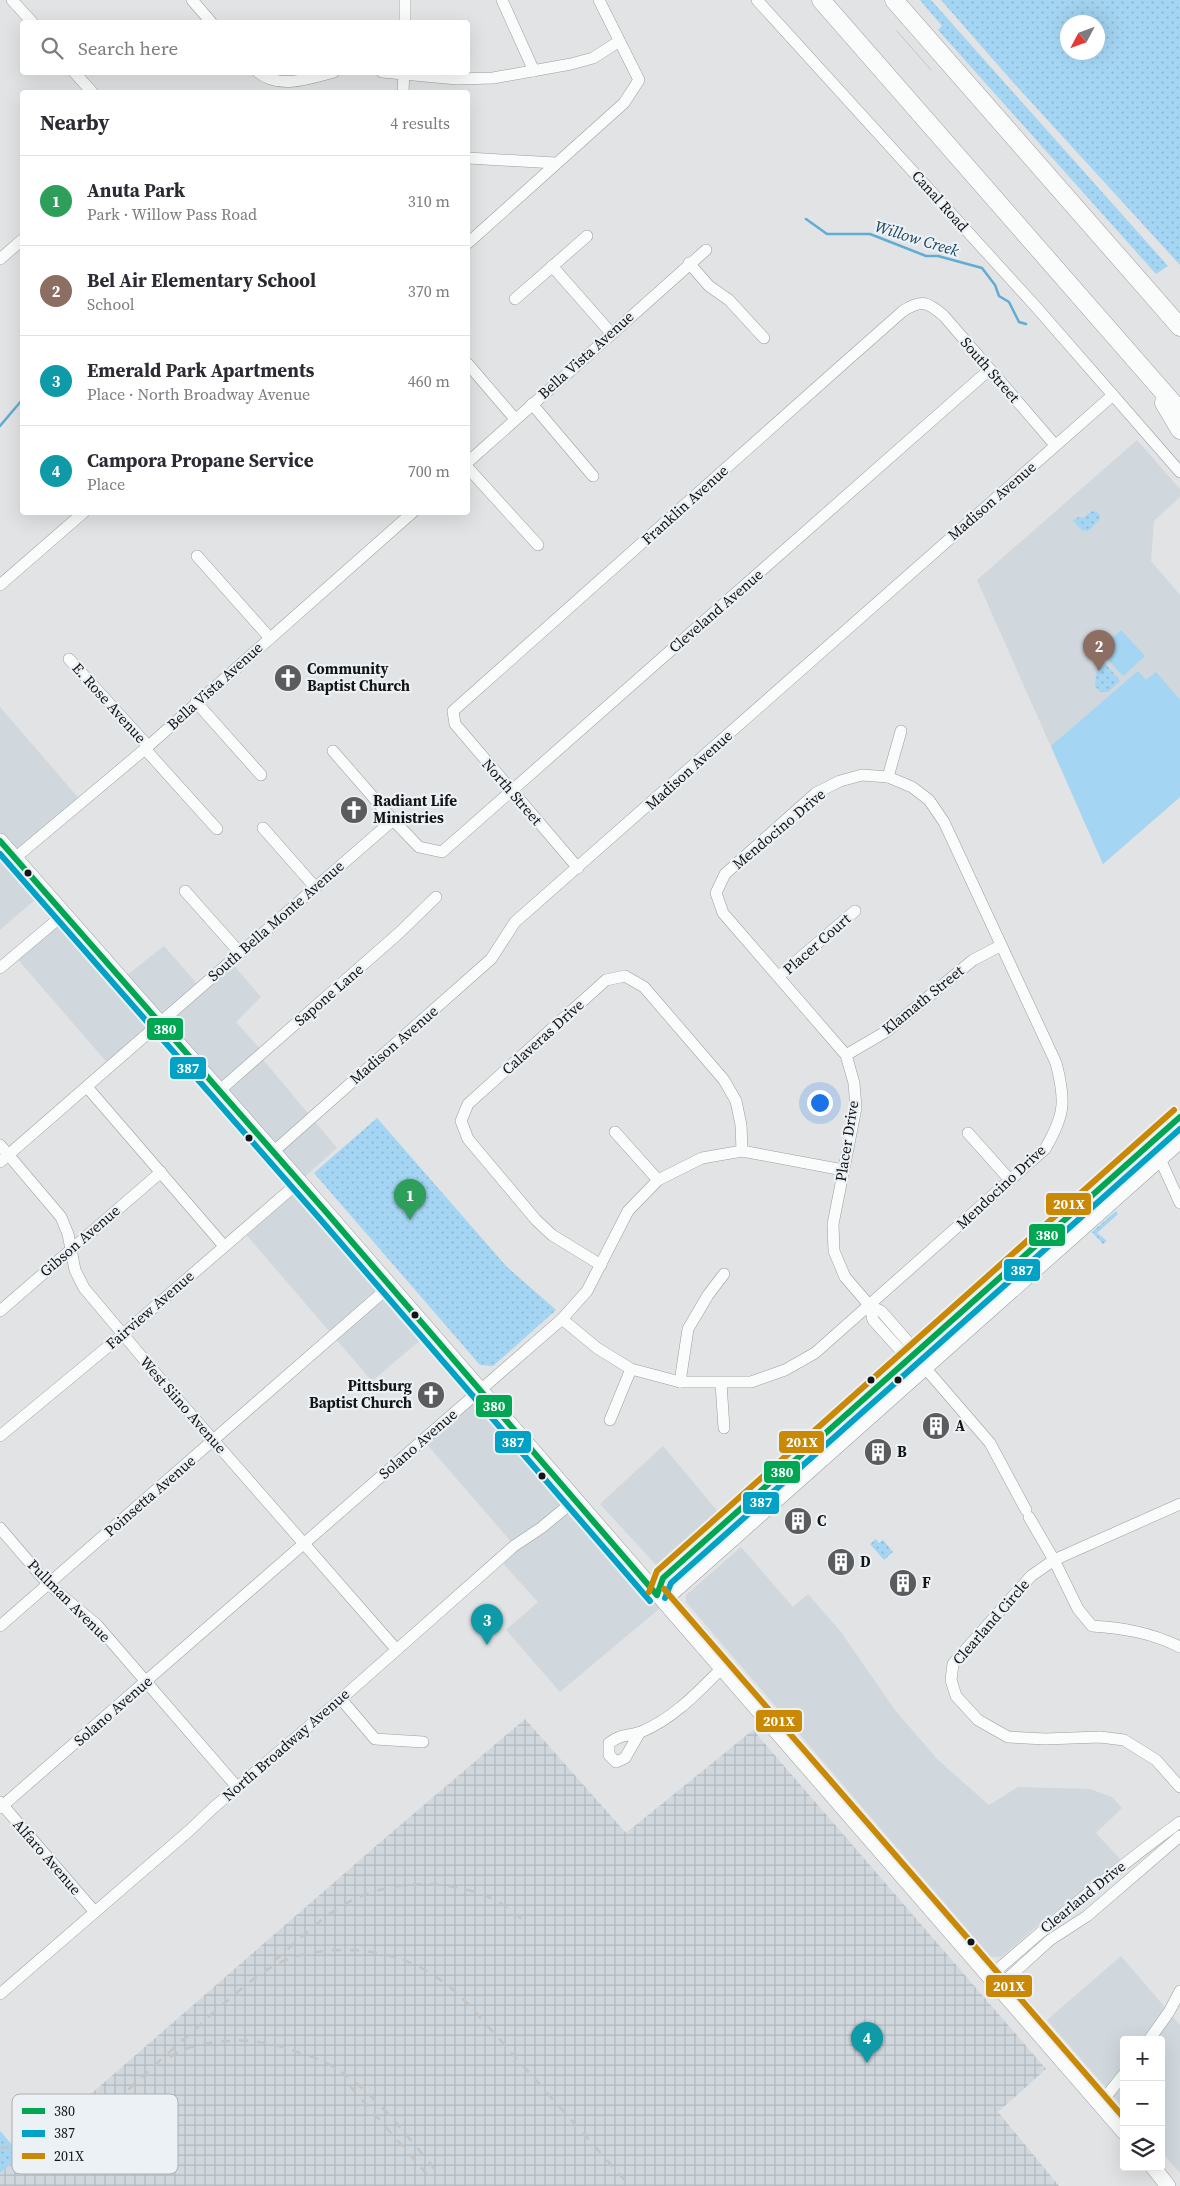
<!DOCTYPE html>
<meta charset="utf-8">
<style>
:root{--surface:#fff;--page:#f7f7f7;--text:#2b2b33;--muted:#7c7c81;--line:#e1e1e2;--accent:#5a5c5e}
body{margin:0;font-family:"Source Serif 4",serif;background:var(--page);color:var(--text)}
.controls{position:absolute;right:15px;bottom:15px;display:grid;overflow:hidden;border-radius:5px;box-shadow:0 5px 20px #0002}
.controls button{width:45px;height:45px;display:grid;place-items:center;padding:0;border:0;border-bottom:1px solid var(--line);background:var(--surface);color:var(--text);font:25px sans-serif}
.compass{position:absolute;left:1060px;top:15px;width:45px;height:45px;border-radius:50%;background:var(--surface);box-shadow:0 5px 20px #0002;rotate:229deg}
.you{position:absolute;left:819px;top:1102px;width:18px;height:18px;margin:-12px;border:4px solid #fff;border-radius:50%;background:#1a73e8;box-shadow:0 0 0 8px #1a73e833}
.badge{display:grid;place-items:center;width:32px;height:32px;border-radius:50%;background:var(--accent);color:#fff;font-size:16px;font-weight:700}
.pin{position:absolute;translate:-50% -41px;filter:drop-shadow(0 1px 2px #0008)}
.pin::after{content:'';position:absolute;top:26px;width:18px;height:15px;background:inherit;clip-path:polygon(0 0,100% 0,50% 100%)}
.list{margin:0;padding:0;list-style:none}
h2{display:flex;justify-content:space-between;align-items:center;height:65px;margin:0;padding:0 20px;font-size:21px}
h2 small{font-size:16px;font-weight:400;color:var(--muted)}
.list li{display:grid;grid-template-columns:32px 1fr auto;gap:15px;align-items:center;box-sizing:border-box;height:90px;padding:0 20px;border-top:1px solid var(--line)}
.list b{display:block;font-size:19px;white-space:nowrap}
.list p{margin:0;font-size:16px;white-space:nowrap;color:var(--muted)}
.list em{font-size:16px;font-style:normal;color:var(--muted)}
.icon{flex:none;width:28px;height:28px;fill:none;stroke:currentColor;stroke-width:2;stroke-linecap:round;stroke-linejoin:round}
.map{position:relative;flex:none;width:1180px;height:2186px;overflow:hidden}
.search{position:absolute;background:var(--surface);box-shadow:0 5px 20px #0002;left:20px;top:20px;width:450px;height:55px;display:flex;align-items:center;gap:12px;box-sizing:border-box;padding:0 18px;border-radius:5px;color:var(--muted);font-size:19px}
.panel{position:absolute;background:var(--surface);box-shadow:0 5px 20px #0002;left:20px;top:90px;width:450px;height:425px;border-radius:5px}
.map>svg:first-child{display:block}
</style>
<div class="map">
<svg width="1180" height="2186" viewBox="0 0 1180 2186">
<defs>
<pattern id="industrial-grid" width="8" height="8" patternUnits="userSpaceOnUse" patternTransform="scale(1.25)"><rect width="8" height="8" fill="#d0d8de"/><path d="M0 4h8M4 0v8" fill="none" stroke="#b2b8be"/></pattern>
<pattern id="green-dots" width="8" height="8" patternUnits="userSpaceOnUse" patternTransform="scale(1.25)"><rect width="8" height="8" fill="#a4d5f3"/><path d="M2 2h.1M6 6h.1" fill="none" stroke="#8cb6cf" stroke-width="1.8" stroke-linecap="round"/></pattern>
</defs>
<rect width="100%" height="100%" fill="#e1e3e5"/>
<g fill="#d0d8de">
<path d="M1137,440l43,49v8l-26,24 -3,40 29,34v202l-77,67 -126,-284z"/>
<path d="M0,707l82,95 -67,56 29,34 -44,38z"/>
<path d="M64,914l58,65 42,-33 36,41 30,-26 31,36 -25,25 27,30 -3,4 77,92 -38,34 131,150 -58,49 -129,-150 56,-49 -138,-158 -51,42 -96,-111z"/>
<path d="M479,1390l186,214 -105,88 -54,-62 32,-28 -39,-43 15,-14 -91,-105z"/>
<path d="M663,1446l56,67 -61,54 -58,-63z"/>
<path d="M741,1547l52,60 15,-13 33,38 54,78 43,50 51,45 29,-18 72,2 22,8 10,11 -26,25 24,26 -40,35 -32,23 -47,40h-10l-305,-355v-7z"/>
<path d="M1121,1956l59,69v148l-19,-22v-111h-37v68l-77,-88z"/>
</g>
<path fill="url(#industrial-grid)" d="M525,1719l101,114 127,-103 293,339 -48,43 61,74h-1059v-13l384,-334z"/>
<g fill="url(#green-dots)" fill-rule="evenodd">
<path d="M920,0h11l237,266 -12,8 -218,-244 4,-4z"/>
<path d="M941,0h239v265l-169,-185zM1068,22h30v30h-30z"/>
<path d="M1092,511l5,1 3,3 -1,5 -11,11 -6,-1 -9,-9 5,-4 5,1z"/>
<path d="M1104,662l16,19 -12,11h-8l-5,-6 2,-18z"/>
<path d="M377,1118l129,148 50,44 -63,56 -13,-1 -166,-192z"/>
<path d="M1116,1211l2,3 -21,19 10,8 -4,3 -11,-12z"/>
<path d="M876,1539l3,4 4,-3 10,12 -9,8 -14,-16z"/>
<path d="M0,2131l21,24 -21,18z"/>
</g>
<g fill="#a4d5f3">
<path d="M1121,630l24,26 -22,20 -24,-26z"/>
<path d="M1138,671l8,9 10,-8 24,28v97l-77,67 -52,-118z"/>
</g>
<g fill="none" stroke-linecap="round" stroke-linejoin="round">
<g stroke="#61acd3" stroke-width="2.5">
<path d="M806,219l21,15h43l56,22h12l44,12 13,17 4,11 10,6 10,20 7,2"/>
<path d="M0,426l22,-26"/>
</g>
<defs>
<g id="minor">
<path d="M12,0l20,22"/>
<path d="M192,0l19,22"/>
<path d="M502,0l32,71"/>
<path d="M757,0l280,308 143,164"/>
<path d="M405,22v-22"/>
<path d="M74,72l18,20"/>
<path d="M258,72c21,18 53,6 76,0"/>
<path d="M382,72l75,7 36,-1 78,-14 22,-6 25,-16"/>
<path d="M403,92l1,-20"/>
<path d="M468,158l87,5"/>
<path d="M468,243l156,-140 15,-23 -40,-80"/>
<path d="M0,259l22,-19"/>
<path d="M689,263l20,23 20,14 35,38"/>
<path d="M552,266l59,67"/>
<path d="M515,299l72,-63"/>
<path d="M468,364l47,55"/>
<path d="M532,404l61,72"/>
<path d="M468,462l238,-212"/>
<path d="M468,468l70,77"/>
<path d="M197,556l72,81"/>
<path d="M0,585l84,-73"/>
<path d="M69,659l79,87"/>
<path d="M196,702l65,73"/>
<path d="M145,749l72,80"/>
<path d="M333,751l60,69 26,27 23,5 547,-482"/>
<path d="M888,777l13,-46"/>
<path d="M263,828l52,59"/>
<path d="M15,858l130,-109 268,-237"/>
<path d="M578,868l-123,-144 -2,-13 390,-347 60,-53c19,-12 25,-9 41,5l111,129"/>
<path d="M185,891l55,62"/>
<path d="M0,968l64,-54"/>
<path d="M779,976l76,-65"/>
<path d="M846,1055l41,-24 86,-71 27,-14"/>
<path d="M87,1087l137,159"/>
<path d="M219,1091l180,-158 37,-36"/>
<path d="M615,1132l43,48"/>
<path d="M968,1133l42,47"/>
<path d="M0,1145l61,72 7,17 7,36 9,18 90,107 222,254"/>
<path d="M273,1152l218,-193 24,-37 598,-527"/>
<path d="M1160,1159l20,44"/>
<path d="M0,1162l393,-342"/>
<path d="M601,1265l-49,-30 -16,-15 -68,-81 -7,-18 7,-17 138,-124 19,-4 19,11 80,93 12,21 5,24 1,26"/>
<path d="M870,1306l3,14 28,31 13,4"/>
<path d="M0,1311l161,-139"/>
<path d="M562,1319l35,29 34,21 49,13h71l34,-12 30,-17 230,-204c20,-34 21,-48 11,-86l-112,-241 -15,-22 -17,-13 -24,-10 -26,-2 -22,6 -24,12 -91,81 -9,19 7,20 123,142 8,28 2,25 -23,116 1,27 11,26 25,29 11,5 29,33 4,11 76,88 36,67"/>
<path d="M680,1382l8,-53 20,-34 16,-21"/>
<path d="M721,1383l3,45"/>
<path d="M610,1420l21,-51"/>
<path d="M0,1436l122,-101 177,-153"/>
<path d="M1180,1504l-126,56 -23,16 -78,88 -2,16 5,16 22,24 30,17 37,2 55,-2 24,3 32,20 24,27"/>
<path d="M1029,1517l25,43 24,49 14,17c32,2 60,7 88,21"/>
<path d="M0,1528l48,56 49,41 140,162"/>
<path d="M0,1626l390,-340"/>
<path d="M341,1699l34,40 48,3"/>
<path d="M640,1732l-15,26 -9,4 -7,-7v-12c14,-10 18,-6 32,-11 33,-14 56,-39 80,-63"/>
<path d="M0,1802l94,109"/>
<path d="M0,1808l562,-489 25,-28 41,-80 30,-31 44,-22 40,-7 101,19"/>
<path d="M989,1977c62,-54 125,-107 191,-155"/>
<path d="M998,1987l52,-47 37,-24 93,-80"/>
<path d="M0,1994l190,-164 23,-22 128,-109 173,-153 27,-18 34,-28"/>
<path d="M1149,2040l20,-28 11,-21"/>
<path d="M1100,2104l24,-30"/>
</g>
<g id="major">
<path d="M0,841l327,372 797,919"/>
<path d="M657,1595l6,-17 517,-461"/>
<path d="M657,1595l17,-4 506,-450"/>
<path d="M1153,2167l15,19"/>
</g>
<g id="highway">
<path d="M821,0l359,411"/>
<path d="M894,0l286,327"/>
<path d="M1164,403l16,27"/>
</g>
</defs>
<use href="#minor" stroke="#9c9e9f" stroke-width="12"/>
<use href="#major" stroke="#9c9e9f" stroke-width="16"/>
<use href="#highway" stroke="#9c9e9f" stroke-width="19"/>
<use href="#minor" stroke="#fafbfb" stroke-width="11"/>
<use href="#major" stroke="#fafbfb" stroke-width="15"/>
<use href="#highway" stroke="#fafbfb" stroke-width="18"/>
<path stroke="#c5c5c6" stroke-width="1" d="M897,31l34,39"/>
<g stroke="#c5c5c6" stroke-width="2.5" stroke-dasharray="9 9" stroke-linecap="butt">
<path d="M274,1961c23,-19 45,-42 71,-57 44,-25 103,-26 148,-5 12,6 23,16 34,24"/>
<path d="M170,2057c15,-11 40,-15 59,-16 24,-2 48,3 71,12 9,3 20,6 28,11 46,25 78,72 111,110"/>
<path d="M350,2086l82,94"/>
<path d="M0,2148c26,-2 53,-8 76,-20 26,-14 48,-34 69,-54 27,-24 54,-49 82,-73 18,-15 36,-32 59,-41 21,-9 56,-12 78,-9 46,6 73,22 105,54l161,181"/>
</g>
<defs>
<g id="bus-1">
<path d="M0,841l327,372 330,382"/>
<path d="M657,1595l6,-17 517,-461"/>
</g>
<g id="bus-2">
<path d="M0,854l320,365 330,382"/>
<path d="M665,1598l6,-15 509,-454"/>
</g>
<g id="bus-3">
<path d="M664,1589l460,529"/>
<path d="M649,1592l8,-21 517,-461"/>
</g>
</defs>
<use href="#bus-1" stroke="#ecf1f5" stroke-width="10"/>
<use href="#bus-2" stroke="#ecf1f5" stroke-width="10"/>
<use href="#bus-3" stroke="#ecf1f5" stroke-width="10"/>
<use href="#bus-1" stroke="#00a651" stroke-width="6"/>
<use href="#bus-2" stroke="#01a2c5" stroke-width="6"/>
<use href="#bus-3" stroke="#c98904" stroke-width="6"/>
</g>
<defs>
<symbol id="church-disc" viewBox="-11 -11 22 22"><circle r="9.5" fill="#5a5c5e" stroke="#ecf1f5"/><path d="M-1.2-6h2.4v3.5h3.3v2.4h-3.3V6h-2.4V-.1h-3.3v-2.4h3.3Z" fill="#fff"/></symbol>
<symbol id="building-disc" viewBox="-11 -11 22 22"><circle r="9.5" fill="#5a5c5e" stroke="#ecf1f5"/><path d="M-4-6H4V6H1V3H-1V6H-4ZM-2.5-4.3h1.7v1.8h-1.7ZM.8-4.3h1.7v1.8H.8ZM-2.5-1h1.7V.8h-1.7ZM.8-1h1.7V.8H.8Z" fill="#fff"/></symbol>
</defs>
<g fill-rule="evenodd">
<use href="#church-disc" x="272" y="662" width="32" height="32"/>
<use href="#church-disc" x="338" y="794" width="32" height="32"/>
<use href="#church-disc" x="415" y="1379" width="32" height="32"/>
<use href="#building-disc" x="920" y="1410" width="32" height="32"/>
<use href="#building-disc" x="862" y="1436" width="32" height="32"/>
<use href="#building-disc" x="782" y="1505" width="32" height="32"/>
<use href="#building-disc" x="825" y="1546" width="32" height="32"/>
<use href="#building-disc" x="887" y="1567" width="32" height="32"/>
</g>
<g fill="#121415" stroke="#ecf1f5" stroke-width="2">
<circle cx="28" cy="873" r="4.5"/>
<circle cx="249" cy="1138" r="4.5"/>
<circle cx="415" cy="1315" r="4.5"/>
<circle cx="871" cy="1380" r="4.5"/>
<circle cx="898" cy="1380" r="4.5"/>
<circle cx="542" cy="1476" r="4.5"/>
<circle cx="971" cy="1942" r="4.5"/>
</g>
<g text-anchor="middle" stroke-width="4.5" stroke-linejoin="round" paint-order="stroke">
<g font-size="15" fill="#121415" stroke="#ecf1f5">
<text transform="translate(940 201) rotate(48)" y="5">Canal Road</text>
<text transform="translate(586 355) rotate(-42)" y="5">Bella Vista Avenue</text>
<text transform="translate(990 370) rotate(49)" y="5">South Street</text>
<text transform="translate(992 501) rotate(-41)" y="5">Madison Avenue</text>
<text transform="translate(685 505) rotate(-42)" y="5">Franklin Avenue</text>
<text transform="translate(716 611) rotate(-41)" y="5">Cleveland Avenue</text>
<text transform="translate(215 686) rotate(-42)" y="5">Bella Vista Avenue</text>
<text transform="translate(109 703) rotate(48)" y="5">E. Rose Avenue</text>
<text transform="translate(689 770) rotate(-42)" y="5">Madison Avenue</text>
<text transform="translate(512 792) rotate(49)" y="5">North Street</text>
<text transform="translate(779 829) rotate(-40)" y="5">Mendocino Drive</text>
<text transform="translate(276 921) rotate(-41)" y="5">South Bella Monte Avenue</text>
<text transform="translate(817 944) rotate(-41)" y="5">Placer Court</text>
<text transform="translate(329 995) rotate(-41)" y="5">Sapone Lane</text>
<text transform="translate(923 1000) rotate(-39)" y="5">Klamath Street</text>
<text transform="translate(543 1037) rotate(-42)" y="5">Calaveras Drive</text>
<text transform="translate(394 1045) rotate(-41)" y="5">Madison Avenue</text>
<text transform="translate(847 1141) rotate(-81)" y="5">Placer Drive</text>
<text transform="translate(1001 1187) rotate(-43)" y="5">Mendocino Drive</text>
<text transform="translate(80 1241) rotate(-41)" y="5">Gibson Avenue</text>
<text transform="translate(150 1310) rotate(-41)" y="5">Fairview Avenue</text>
<text transform="translate(183 1405) rotate(49)" y="5">West Siino Avenue</text>
<text transform="translate(418 1444) rotate(-41)" y="5">Solano Avenue</text>
<text transform="translate(150 1496) rotate(-41)" y="5">Poinsetta Avenue</text>
<text transform="translate(69 1601) rotate(45)" y="5">Pullman Avenue</text>
<text transform="translate(991 1622) rotate(-49)" y="5">Clearland Circle</text>
<text transform="translate(113 1711) rotate(-41)" y="5">Solano Avenue</text>
<text transform="translate(286 1745) rotate(-41)" y="5">North Broadway Avenue</text>
<text transform="translate(47 1857) rotate(49)" y="5">Alfaro Avenue</text>
<text transform="translate(1083 1897) rotate(-39)" y="5">Clearland Drive</text>
</g>
<g font-size="15" font-weight="bold" fill="#121415" stroke="#ecf1f5" text-anchor="start">
<text x="307" y="674">Community<tspan x="307" dy="17">Baptist Church</tspan></text>
<text x="373" y="806">Radiant Life<tspan x="373" dy="17">Ministries</tspan></text>
<text x="412" y="1391" text-anchor="end">Pittsburg<tspan x="412" dy="17">Baptist Church</tspan></text>
<text x="955" y="1431">A</text>
<text x="897" y="1457">B</text>
<text x="817" y="1526">C</text>
<text x="860" y="1567">D</text>
<text x="922" y="1588">F</text>
</g>
<g font-size="16" font-style="italic" fill="#1b455c" stroke="#ecf1f5">
<text transform="translate(917 238) rotate(17)" y="6">Willow Creek</text>
</g>
</g>
<rect x="12" y="2094" width="166" height="80" rx="8" fill="#ecf1f5" stroke="#abafb2" stroke-width="1"/>
<rect x="22" y="2108" width="23" height="6" fill="#00a651"/>
<rect x="22" y="2130" width="23" height="7" fill="#01a2c5"/>
<rect x="22" y="2153" width="23" height="6" fill="#c98904"/>
<g font-size="14" fill="#121415">
<text x="54" y="2116">380</text>
<text x="54" y="2138">387</text>
<text x="54" y="2161">201X</text>
</g>
<g stroke="#ecf1f5" stroke-width="2">
<rect x="146" y="1017" width="38" height="24" rx="5" fill="#00a651"/>
<rect x="169" y="1056" width="38" height="24" rx="5" fill="#01a2c5"/>
<rect x="1045" y="1192" width="47" height="24" rx="5" fill="#c98904"/>
<rect x="1028" y="1223" width="38" height="24" rx="5" fill="#00a651"/>
<rect x="1003" y="1258" width="38" height="24" rx="5" fill="#01a2c5"/>
<rect x="475" y="1394" width="38" height="24" rx="5" fill="#00a651"/>
<rect x="778" y="1430" width="47" height="24" rx="5" fill="#c98904"/>
<rect x="494" y="1430" width="38" height="24" rx="5" fill="#01a2c5"/>
<rect x="763" y="1460" width="38" height="24" rx="5" fill="#00a651"/>
<rect x="742" y="1491" width="38" height="24" rx="5" fill="#01a2c5"/>
<rect x="755" y="1709" width="48" height="24" rx="5" fill="#c98904"/>
<rect x="985" y="1974" width="48" height="24" rx="5" fill="#c98904"/>
</g>
<g font-size="14" text-anchor="middle" font-weight="bold" fill="#fff">
<text x="165" y="1034">380</text>
<text x="188" y="1073">387</text>
<text x="1069" y="1209">201X</text>
<text x="1047" y="1240">380</text>
<text x="1022" y="1275">387</text>
<text x="494" y="1411">380</text>
<text x="802" y="1447">201X</text>
<text x="513" y="1447">387</text>
<text x="782" y="1477">380</text>
<text x="761" y="1507">387</text>
<text x="779" y="1726">201X</text>
<text x="1009" y="1991">201X</text>
</g>
</svg>
<div class="controls">
<button>+</button>
<button>−</button>
<button><svg class="icon" aria-label="layers" viewBox="0 0 24 24"><path d="M12 4l9 5-9 5-9-5zM3 14l9 5 9-5"/></svg></button>
</div>
<svg class="compass" viewBox="-18 -18 36 36"><path d="M0-13l5 13h-10z" fill="#e53935"/><path d="M0 13l5-13h-10z" fill="#7c7c81"/></svg>
<div class="you"></div>
<div class="pin badge" style="left:410px;top:1220px;background:#2e9e5b">1</div>
<div class="pin badge" style="left:1099px;top:671px;background:#8d6e63">2</div>
<div class="pin badge" style="left:487px;top:1645px;background:#0f9aa8">3</div>
<div class="pin badge" style="left:867px;top:2063px;background:#0f9aa8">4</div>
<div class="search"><svg class="icon" aria-label="search" viewBox="0 0 24 24"><circle cx="10" cy="10" r="6"/><path d="M15 15l6 6"/></svg>Search here</div>
<section class="panel">
<h2>Nearby<small>4 results</small></h2>
<ul class="list">
<li><span class="badge" style="background:#2e9e5b">1</span><div><b>Anuta Park</b><p>Park · Willow Pass Road</p></div><em>310 m</em></li>
<li><span class="badge" style="background:#8d6e63">2</span><div><b>Bel Air Elementary School</b><p>School</p></div><em>370 m</em></li>
<li><span class="badge" style="background:#0f9aa8">3</span><div><b>Emerald Park Apartments</b><p>Place · North Broadway Avenue</p></div><em>460 m</em></li>
<li><span class="badge" style="background:#0f9aa8">4</span><div><b>Campora Propane Service</b><p>Place</p></div><em>700 m</em></li>
</ul>
</section>
</div>
